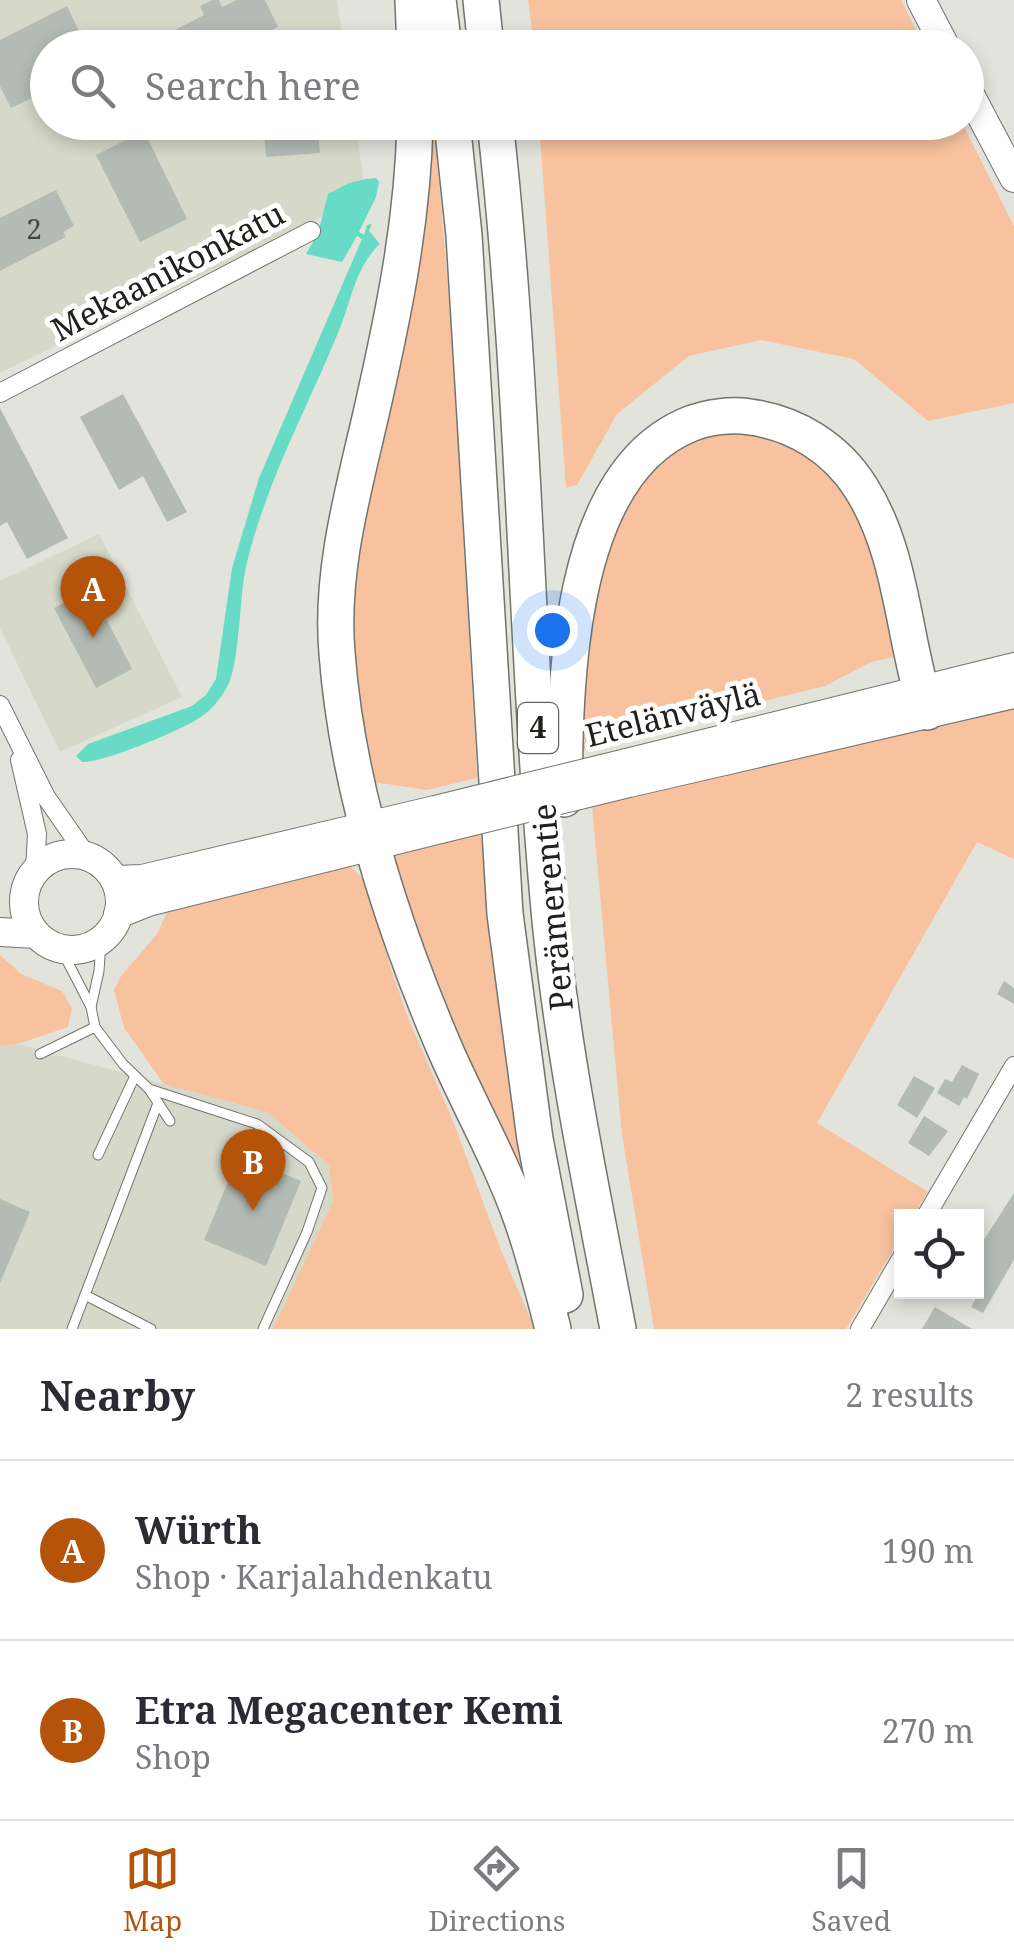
<!DOCTYPE html>
<meta charset="utf-8">
<style>
:root{--surface:#fff;--page:#f7f7f7;--text:#2b2b33;--muted:#7c7c81;--line:#e1e1e2;--accent:#b45309}
body{margin:0;font-family:"Noto Serif",serif;background:var(--page);color:var(--text)}
.controls{position:absolute;right:30px;bottom:30px;display:grid;overflow:hidden;border-radius:0px;box-shadow:0 5px 15px #0003}
.controls button{width:90px;height:90px;display:grid;place-items:center;padding:0;border:0;border-bottom:2px solid var(--line);background:var(--surface);color:var(--text);font:50px sans-serif}
.you{position:absolute;left:552px;top:630px;width:35px;height:35px;margin:-25px;border:8px solid #fff;border-radius:50%;background:#1a73e8;box-shadow:0 0 0 15px #1a73e833}
.badge{display:grid;place-items:center;width:65px;height:65px;border-radius:50%;background:var(--accent);color:#fff;font-size:32px;font-weight:700}
.pin{position:absolute;translate:-50% -82px;filter:drop-shadow(0 2px 5px #0008)}
.pin::after{content:'';position:absolute;top:52px;width:35px;height:30px;background:inherit;clip-path:polygon(0 0,100% 0,50% 100%)}
.list{margin:0;padding:0;list-style:none}
h2{display:flex;justify-content:space-between;align-items:center;height:130px;margin:0;padding:0 40px;font-size:42px}
h2 small{font-size:32px;font-weight:400;color:var(--muted)}
.list li{display:grid;grid-template-columns:65px 1fr auto;gap:30px;align-items:center;box-sizing:border-box;height:180px;padding:0 40px;border-top:2px solid var(--line)}
.list b{display:block;font-size:38px;white-space:nowrap}
.list p{margin:0;font-size:32px;white-space:nowrap;color:var(--muted)}
.list em{font-size:32px;font-style:normal;color:var(--muted)}
.icon{flex:none;width:55px;height:55px;fill:none;stroke:currentColor;stroke-width:2;stroke-linecap:round;stroke-linejoin:round}
.map{position:relative;flex:none;width:1014px;height:1329px;overflow:hidden}
.search{position:absolute;background:var(--surface);box-shadow:0 5px 15px #0003;left:30px;right:30px;top:30px;height:110px;display:flex;align-items:center;gap:25px;box-sizing:border-box;padding:0 35px;border-radius:55px;color:var(--muted);font-size:38px}
.sheet{height:490px;background:var(--surface)}
nav{display:flex;justify-content:space-around;align-items:center;box-sizing:border-box;height:140px;border-top:2px solid var(--line);background:var(--surface);font-size:28px;color:var(--muted)}
nav a{display:grid;justify-items:center;gap:5px}
nav .on{color:var(--accent)}
.map>svg:first-child{display:block}
</style>
<div class="map">
<svg width="1014" height="1329" viewBox="0 0 1014 1329">
<rect width="100%" height="100%" fill="#e2e4dc"/>
<g fill="#d6d9c9">
<path d="M0,0h337l7,47 -296,1v74l307,1 11,72 -366,178z"/>
<path d="M99,534l83,163 -122,55 -60,-124v-47z"/>
<path d="M18,1044l249,68 62,53 4,36 -60,128h-273v-283z"/>
</g>
<g fill="#f8c29f">
<path d="M528,0h373l24,47h-391z"/>
<path d="M426,123h8l19,223 24,432 -50,12 -53,-8 -17,-76 -10,-89z"/>
<path d="M539,123h423l52,103v177l-86,18 -74,-62 -93,-19 -72,16 -72,58 -40,71 -11,3z"/>
<path d="M747,427l68,28 50,64 37,136 -31,7 -46,24 -147,36 -55,20 -48,10 25,-188 33,-79 56,-46z"/>
<path d="M1014,708v151l-37,-17 -160,281 111,69 -15,24h-11l-1,20 -55,93h-192l-32,-194 -30,-329z"/>
<path d="M480,830l33,284 20,112 -119,-286 -20,-85z"/>
<path d="M350,866l18,18 22,82 19,54 44,101 47,127 35,81h-262l60,-128 -4,-36 -62,-53 -103,-28 -40,-56 -10,-38 7,-14 36,-42 13,-28z"/>
<path d="M0,955l21,19 41,17 10,17 -4,19 -50,17 -18,2z"/>
</g>
<path fill="#67dbc5" d="M366,179l10,-1 3,4 -3,15 -17,35 5,3 3,-10 5,-1 -3,7 11,13c-25,23 -29,59 -42,89 -32,78 -73,151 -92,234 -7,31 -6,97 -19,120 -7,13 -18,26 -31,33 -20,12 -93,43 -114,42l-6,-6 12,-12 104,-38 14,-11 10,-16 16,-111 27,-90 103,-239 -5,-3 -15,26 -36,-8 12,-21 10,-39 21,-11z"/>
<g fill="#b4bbb5">
<path d="M213,0h6l3,7 15,-7h28l13,27 -42,21h-62l-7,-14 37,-19 -4,-9z"/>
<path d="M67,6l20,42h-39v42l-37,18 -11,-22v-46z"/>
<path d="M263,122h54l3,31 -54,4z"/>
<path d="M144,131l43,88 -47,23 -44,-87z"/>
<path d="M56,190l18,36 -11,6 3,5 -66,34v-53z"/>
<path d="M123,394l64,118 -20,10 -24,-46 -24,14 -39,-73z"/>
<path d="M0,408l68,130 -41,21 -20,-37 -7,4z"/>
<path d="M91,589l41,80 -36,19 -42,-80z"/>
<path d="M1004,981l10,7v16l-17,-10z"/>
<path d="M962,1065l17,9 -12,25 -3,-2 -5,9 -22,-13 8,-14 7,3z"/>
<path d="M914,1076l21,12 -18,30 -20,-13z"/>
<path d="M924,1116l24,15 -19,25 -21,-13z"/>
<path d="M239,1155l62,26 -35,85 -62,-26z"/>
<path d="M1014,1193v67l-31,53 -12,-6 5,-9v-46z"/>
<path d="M0,1199l30,13 -30,71z"/>
<path d="M935,1307l37,22h-50z"/>
</g>
<g fill="none" stroke-linecap="round" stroke-linejoin="round">
<defs>
<g id="lane">
<path d="M61,949l30,58 4,20 28,37 26,25 21,32"/>
<path d="M91,1007l8,-36 2,-31"/>
<path d="M40,1054l55,-27"/>
<path d="M149,1089l108,35 52,38 13,26 -15,44 -44,97"/>
<path d="M98,1155l37,-79"/>
<path d="M85,1295l66,34"/>
<path d="M72,1329l86,-226"/>
</g>
<g id="street">
<path d="M0,393l311,-162"/>
<path d="M0,705l46,92 41,59"/>
<path d="M20,760l17,74 -2,36"/>
<path d="M926,1216l88,-150"/>
<path d="M860,1329l42,-72"/>
</g>
<g id="secondary">
<path d="M921,0l25,48"/>
<path d="M966,87l48,91"/>
<path d="M626,763l388,-96"/>
<path d="M629,783l385,-89"/>
<circle cx="72" cy="902" r="48"/>
<path d="M115,880l27,-1 293,-69"/>
<path d="M118,914l30,-12 293,-73"/>
<path d="M0,932l36,2"/>
</g>
<g id="highway">
<path d="M413,0l2,48"/>
<path d="M438,0l6,48"/>
<path d="M481,0l5,48"/>
<path d="M415,122c-2,100 -22,195 -44,292 -18,78 -41,159 -34,239 10,133 55,272 107,394 25,58 57,113 78,173 12,35 22,73 31,109"/>
<path d="M452,122l12,113 41,679 30,225 30,156"/>
<path d="M495,122c30,262 30,526 54,788 13,141 43,280 69,419"/>
<path d="M564,799c1,-113 2,-325 126,-375 18,-7 41,-10 60,-7 45,6 86,31 111,71 42,66 42,151 66,224"/>
</g>
</defs>
<use href="#lane" stroke="#72746d" stroke-width="11"/>
<use href="#street" stroke="#72746d" stroke-width="20"/>
<use href="#secondary" stroke="#72746d" stroke-width="30"/>
<use href="#highway" stroke="#72746d" stroke-width="38"/>
<use href="#lane" stroke="#fff" stroke-width="9"/>
<use href="#street" stroke="#fff" stroke-width="18"/>
<use href="#secondary" stroke="#fff" stroke-width="28"/>
<use href="#highway" stroke="#fff" stroke-width="35"/>
<defs>
<g id="secondary-bridge">
<path d="M435,810l191,-47"/>
<path d="M441,829l188,-46"/>
</g>
</defs>
<use href="#secondary-bridge" stroke="#72746d" stroke-width="30" stroke-linecap="butt"/>
<use href="#secondary-bridge" stroke="#fff" stroke-width="28"/>
</g>
<g text-anchor="middle" stroke-width="10" stroke-linejoin="round" paint-order="stroke">
<g font-size="28" fill="#454743">
<text x="34" y="239">2</text>
</g>
<rect fill="#fff" stroke="#636361" stroke-width="2.5" x="518" y="703" width="40" height="50" rx="8"/>
<g font-size="30" font-weight="bold" fill="#20201d">
<text x="538" y="738">4</text>
</g>
<g font-size="32" fill="#20201d" stroke="#fff">
<text transform="translate(168 272) rotate(-28)" y="11">Mekaanikonkatu</text>
<text transform="translate(673 715) rotate(-14)" y="11">Etelänväylä</text>
<text transform="translate(553 907) rotate(-95)" y="11">Perämerentie</text>
</g>
</g>
</svg>
<div class="controls">
<button><svg class="icon" aria-label="locate" viewBox="0 0 24 24"><circle cx="12" cy="12" r="6"/><path d="M12 2v4M12 18v4M2 12h4M18 12h4"/></svg></button>
</div>
<div class="you"></div>
<div class="pin badge" style="left:93px;top:638px">A</div>
<div class="pin badge" style="left:253px;top:1211px">B</div>
<div class="search"><svg class="icon" aria-label="search" viewBox="0 0 24 24"><circle cx="10" cy="10" r="6"/><path d="M15 15l6 6"/></svg>Search here</div>
</div>
<section class="sheet">
<h2>Nearby<small>2 results</small></h2>
<ul class="list">
<li><span class="badge">A</span><div><b>Würth</b><p>Shop · Karjalahdenkatu</p></div><em>190 m</em></li>
<li><span class="badge">B</span><div><b>Etra Megacenter Kemi</b><p>Shop</p></div><em>270 m</em></li>
</ul>
</section>
<nav>
<a class="on"><svg class="icon" aria-label="map" viewBox="0 0 24 24"><path d="M3 6l6-2 6 2 6-2v14l-6 2-6-2-6 2zM9 4v14M15 6v14"/></svg>Map</a>
<a><svg class="icon" aria-label="directions" viewBox="0 0 24 24"><path d="M12 3l9 9-9 9-9-9zM9 14v-3h6M13 9l2 2-2 2"/></svg>Directions</a>
<a><svg class="icon" aria-label="saved" viewBox="0 0 24 24"><path d="M7 4h10v16l-5-4-5 4z"/></svg>Saved</a>
</nav>
